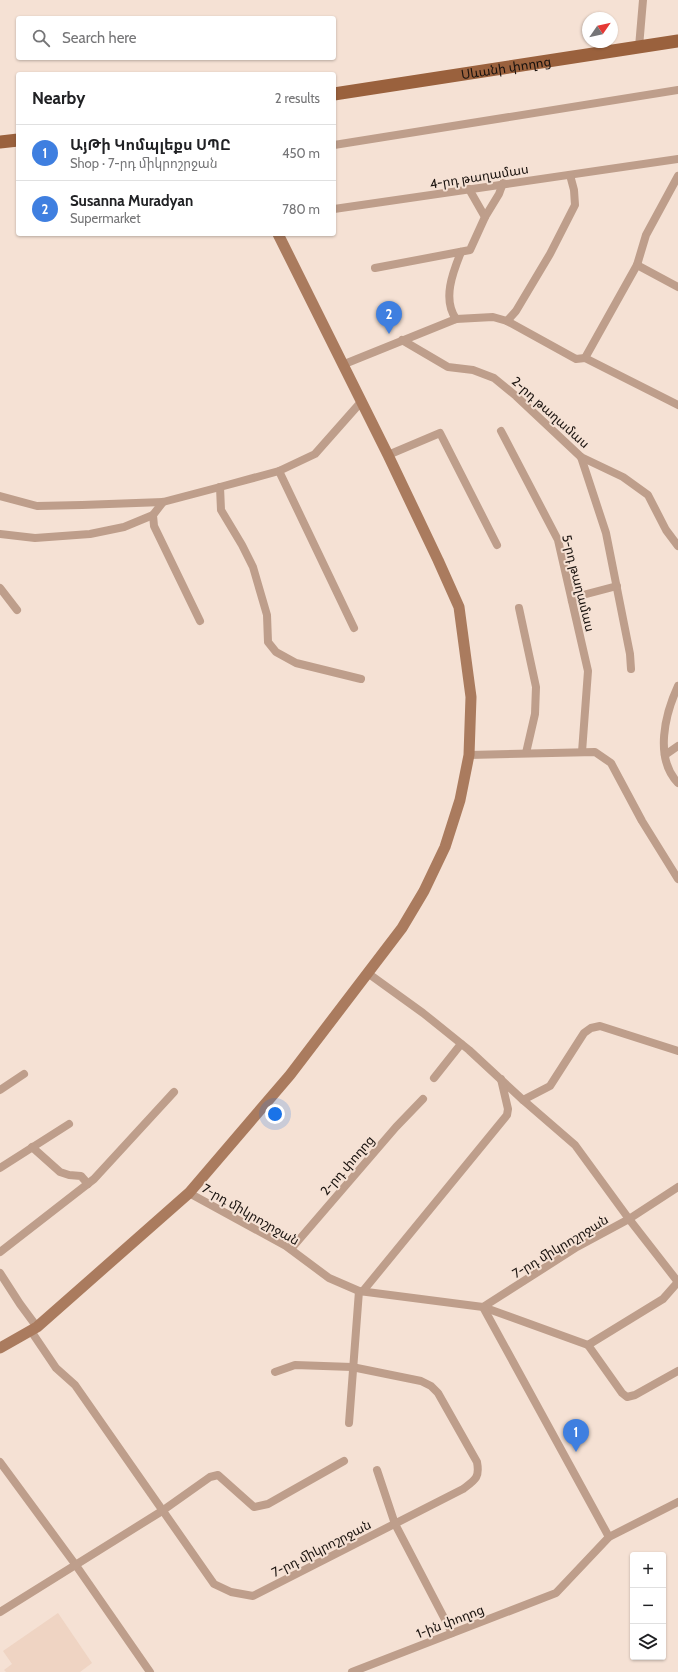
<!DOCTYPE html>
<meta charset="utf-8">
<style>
:root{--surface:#fff;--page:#f6f6f6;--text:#202124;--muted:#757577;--line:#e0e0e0;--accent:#7c3aed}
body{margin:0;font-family:Cabin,"Noto Sans Armenian",sans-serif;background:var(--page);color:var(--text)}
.controls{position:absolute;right:12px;bottom:12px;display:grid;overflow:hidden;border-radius:4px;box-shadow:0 1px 3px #0004}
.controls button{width:36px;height:36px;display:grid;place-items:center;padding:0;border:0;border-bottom:1px solid var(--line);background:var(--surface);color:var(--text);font:20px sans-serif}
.compass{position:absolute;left:582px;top:12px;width:36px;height:36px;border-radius:50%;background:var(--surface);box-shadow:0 1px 3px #0004;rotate:56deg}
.you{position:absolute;left:275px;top:1114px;width:14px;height:14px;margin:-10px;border:3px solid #fff;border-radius:50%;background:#1a73e8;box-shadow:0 0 0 6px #1a73e833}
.badge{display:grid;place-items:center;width:26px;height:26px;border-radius:50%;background:var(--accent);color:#fff;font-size:13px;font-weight:700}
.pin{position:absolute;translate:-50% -33px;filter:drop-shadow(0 1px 2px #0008)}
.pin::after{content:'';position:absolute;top:21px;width:14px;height:12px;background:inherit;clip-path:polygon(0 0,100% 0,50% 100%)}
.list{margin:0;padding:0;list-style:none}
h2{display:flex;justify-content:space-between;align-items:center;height:52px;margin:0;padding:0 16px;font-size:17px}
h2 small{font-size:13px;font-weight:400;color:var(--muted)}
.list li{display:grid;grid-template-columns:26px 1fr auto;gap:12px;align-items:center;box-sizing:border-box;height:56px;padding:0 16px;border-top:1px solid var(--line)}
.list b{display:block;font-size:15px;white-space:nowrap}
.list p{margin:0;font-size:13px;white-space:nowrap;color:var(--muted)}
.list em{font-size:13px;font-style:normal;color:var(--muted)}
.icon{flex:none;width:22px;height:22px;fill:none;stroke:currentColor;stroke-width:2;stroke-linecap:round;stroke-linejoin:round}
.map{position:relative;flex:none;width:678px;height:1672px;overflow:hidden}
.search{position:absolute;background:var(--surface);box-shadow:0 1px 3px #0004;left:16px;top:16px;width:320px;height:44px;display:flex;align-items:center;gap:10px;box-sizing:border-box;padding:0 14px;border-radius:4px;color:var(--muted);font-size:15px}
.panel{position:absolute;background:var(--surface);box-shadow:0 1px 3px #0004;left:16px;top:72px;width:320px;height:164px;border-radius:4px}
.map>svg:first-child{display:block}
</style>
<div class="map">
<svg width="678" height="1672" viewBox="0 0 678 1672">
<rect width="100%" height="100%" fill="#f5e1d4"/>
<path fill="#efd4c3" d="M58,1613l34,50 -12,9h-74l-2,-2 8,-6 -9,-13z"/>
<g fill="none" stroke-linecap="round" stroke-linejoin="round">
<g stroke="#be9e8b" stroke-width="8">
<path d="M639,47l4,-47"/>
<path d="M334,145l344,-55"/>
<path d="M334,209l344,-50"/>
<path d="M485,217l14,-23 4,-11"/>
<path d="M637,265l41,22"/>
<path d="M375,268l95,-18 15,-33 -16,-28"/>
<path d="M456,319c-14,-20 -3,-47 5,-67"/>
<path d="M507,321l9,-10 34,-57 25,-49 -1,-15 -4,-15"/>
<path d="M402,340l46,27 25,3 21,8 22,18 65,61 42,20 25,18 18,35 12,16"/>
<path d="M585,358l93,47"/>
<path d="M342,365l114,-46 37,-2 14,4 69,38 9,-1 52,-93 9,-30 32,-59"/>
<path d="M501,431l57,109 30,131 -6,81"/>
<path d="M388,455l52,-22 57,112"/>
<path d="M581,457l25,76 24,121 1,15"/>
<path d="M279,471l75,157"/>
<path d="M220,487l1,23 21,35 11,22 14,48 1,27 8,10 20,11 65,16"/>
<path d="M0,496l37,10 45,-1 81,-3 57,-15 59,-16 36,-17 46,-52"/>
<path d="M163,502l-10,13 1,11 46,95"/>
<path d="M0,534l35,4 55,-4 34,-7 29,-12"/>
<path d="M0,588l17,22"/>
<path d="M572,601l7,-5 38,-10"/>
<path d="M519,608l17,79 -1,27 -9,39"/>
<path d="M678,686c-13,28 -24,72 0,97"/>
<path d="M469,755l126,-3 16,11 31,58 36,58"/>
<path d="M665,755l13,-9"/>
<path d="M369,974l54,39 46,37 54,50 52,45 54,74 49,63"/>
<path d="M434,1078l27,-34"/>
<path d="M0,1090l24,-16"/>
<path d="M523,1100l27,-14 34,-53 7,-5 9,-2 78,25"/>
<path d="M32,1147l28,25 9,3 12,1 7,8"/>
<path d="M0,1168l69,-44"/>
<path d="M678,1187l-49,32 -52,28 -94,60 105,38 75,-46 15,-17"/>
<path d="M189,1193l97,53 43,32 30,13 124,16 126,230"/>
<path d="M291,1249l105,-122 27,-28"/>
<path d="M0,1252l94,-73 80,-87"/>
<path d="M0,1273l20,31 17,23"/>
<path d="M363,1291l144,-176 1,-6 -7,-30"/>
<path d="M31,1331l25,37 19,17 139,199 17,8 22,4 210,-107c12,-9 17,-11 14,-27l-39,-69 -7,-7 -10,-5 -69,-14 -57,-2 -20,7"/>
<path d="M588,1345l34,48 5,4 8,-2 43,-24"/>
<path d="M349,1423l10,-132"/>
<path d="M0,1462l75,102 75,108"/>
<path d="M377,1470l18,54 57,109"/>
<path d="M0,1612l162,-101 48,-34 8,-2 36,32 14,-3 76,-43"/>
<path d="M352,1672l204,-79 53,-56 69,-35"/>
</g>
<path stroke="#aa7b5e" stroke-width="11" d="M0,1348l37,-21 152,-134 101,-118 112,-147 22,-37 21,-44 15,-47 9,-45 2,-58 -12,-90 -21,-47 -50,-105 -110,-221"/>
<g stroke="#9a613d" stroke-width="13">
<path id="s1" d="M334,94l344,-53"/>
<path d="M0,142l18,-2"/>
</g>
</g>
<g text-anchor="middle" stroke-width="4" stroke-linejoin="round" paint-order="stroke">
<g font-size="13" fill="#19120e" stroke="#f5e1d4">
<text dy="5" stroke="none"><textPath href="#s1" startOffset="174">Սևանի փողոց</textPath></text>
<text transform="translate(479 176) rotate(-9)" y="5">4-րդ թաղամաս</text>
<text transform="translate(551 412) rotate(42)" y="5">2-րդ թաղամաս</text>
<text transform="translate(579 583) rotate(76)" y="5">5-րդ թաղամաս</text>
<text transform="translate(347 1165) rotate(-49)" y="5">2-րդ փողոց</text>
<text transform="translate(251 1214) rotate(30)" y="5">7-րդ միկրոշրջան</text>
<text transform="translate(560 1246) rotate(-31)" y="5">7-րդ միկրոշրջան</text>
<text transform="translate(321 1548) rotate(-27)" y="5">7-րդ միկրոշրջան</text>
<text transform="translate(450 1621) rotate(-21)" y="5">1-ին փողոց</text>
</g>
</g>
</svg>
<div class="controls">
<button>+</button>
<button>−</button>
<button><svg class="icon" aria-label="layers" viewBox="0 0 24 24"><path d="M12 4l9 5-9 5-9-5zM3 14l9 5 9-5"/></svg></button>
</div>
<svg class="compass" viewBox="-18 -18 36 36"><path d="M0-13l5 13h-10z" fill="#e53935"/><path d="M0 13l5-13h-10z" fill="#757577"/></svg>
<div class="you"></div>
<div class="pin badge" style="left:576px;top:1452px;background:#3f7fe0">1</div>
<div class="pin badge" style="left:389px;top:334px;background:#3f7fe0">2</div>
<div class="search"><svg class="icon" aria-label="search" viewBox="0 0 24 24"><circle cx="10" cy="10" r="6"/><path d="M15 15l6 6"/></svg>Search here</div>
<section class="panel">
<h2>Nearby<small>2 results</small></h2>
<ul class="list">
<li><span class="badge" style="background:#3f7fe0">1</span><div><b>ԱյԹի Կոմպլեքս ՍՊԸ</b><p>Shop · 7-րդ միկրոշրջան</p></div><em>450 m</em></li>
<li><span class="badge" style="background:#3f7fe0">2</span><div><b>Susanna Muradyan</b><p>Supermarket</p></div><em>780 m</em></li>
</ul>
</section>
</div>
